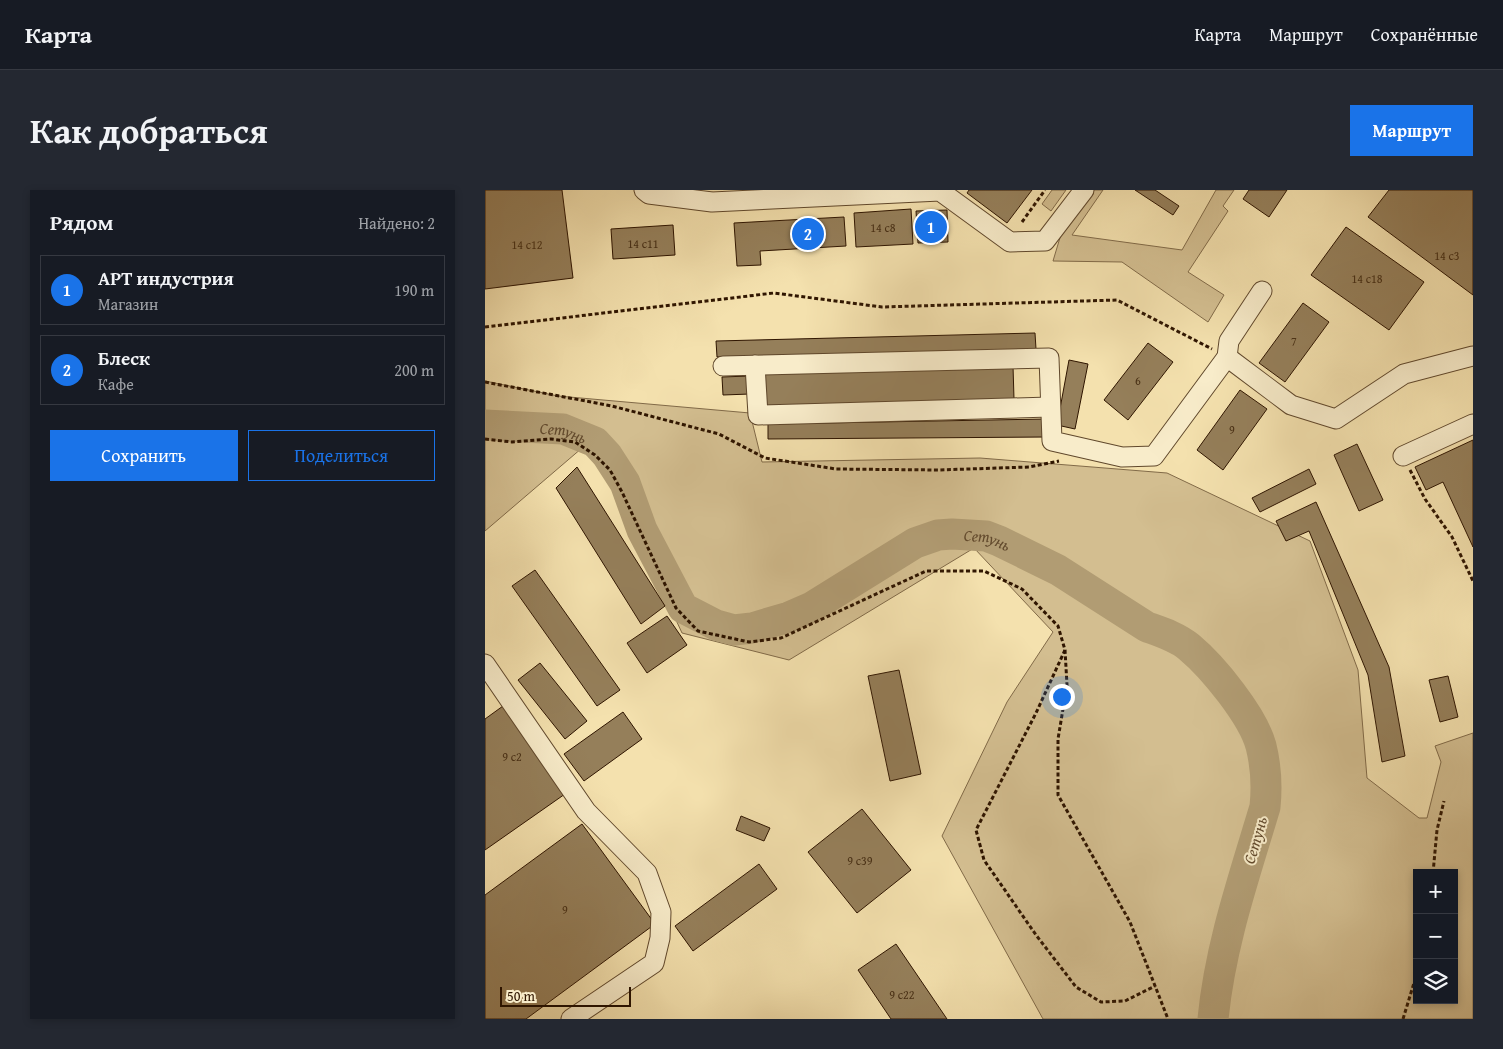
<!DOCTYPE html>
<html lang="ru">
<meta charset="utf-8">
<style>
:root{--surface:#171b24;--page:#242831;--text:#f1f3f6;--muted:#9ea1a6;--line:#363941;--accent:#1a73e8}
body{margin:0;font-family:"Gentium Book Plus",serif;background:var(--page);color:var(--text)}
.controls{position:absolute;right:15px;bottom:15px;display:grid;overflow:hidden;border-radius:0px;box-shadow:0 2px 8px #0003}
.controls button{width:45px;height:45px;display:grid;place-items:center;padding:0;border:0;border-bottom:1px solid var(--line);background:var(--surface);color:var(--text);font:25px sans-serif}
.scale{position:absolute;left:15px;bottom:12px;width:131px;box-sizing:border-box;padding-left:5px;border:2px solid #2f1500;border-top:0;font-size:14px;line-height:18px;white-space:nowrap;color:#2f1500;-webkit-text-stroke:4px #f8ecca;paint-order:stroke}
.you{position:absolute;left:576px;top:506px;width:18px;height:18px;margin:-12px;border:4px solid #fff;border-radius:50%;background:#1a73e8;box-shadow:0 0 0 8px #1a73e833}
.badge{display:grid;place-items:center;width:32px;height:32px;border-radius:50%;background:var(--accent);color:#fff;font-size:16px;font-weight:700}
.pin{position:absolute;translate:-50% -50%;border:2px solid #fff;box-shadow:0 1px 5px #0006}
.list{margin:0;padding:0;list-style:none}
h2{display:flex;justify-content:space-between;align-items:center;height:65px;margin:0;padding:0 20px;font-size:21px}
h2 small{font-size:16px;font-weight:400;color:var(--muted)}
.list li{display:grid;grid-template-columns:32px 1fr auto;gap:15px;align-items:center;box-sizing:border-box;height:70px;margin:0 10px 10px;padding:0 10px;border:1px solid var(--line);border-radius:0px}
.list b{display:block;font-size:19px;white-space:nowrap}
.list p{margin:0;font-size:16px;white-space:nowrap;color:var(--muted)}
.list em{font-size:16px;font-style:normal;color:var(--muted)}
.actions{display:flex;gap:10px;padding:15px 20px}
.actions a{flex:1;padding:11px 0;border:1px solid var(--accent);border-radius:0px;text-align:center;font-size:18px;color:var(--accent)}
.actions .main{background:var(--accent);color:#fff}
.icon{flex:none;width:28px;height:28px;fill:none;stroke:currentColor;stroke-width:2;stroke-linecap:round;stroke-linejoin:round}
.map{position:relative;flex:none;width:988px;height:829px;overflow:hidden;border-radius:0px}
header{display:flex;align-items:center;gap:30px;box-sizing:border-box;height:70px;padding:0 25px;background:var(--surface);border-bottom:1px solid var(--line)}
header strong{font-size:24px}
nav{display:flex;gap:28px;margin-inline-start:auto;font-size:18px}
.intro{display:flex;align-items:center;justify-content:space-between;box-sizing:border-box;height:120px;padding:0 30px}
h1{margin:0;font-size:35px}
.button{padding:12px 22px;border-radius:0px;background:var(--accent);color:#fff;font-size:18px;font-weight:700}
main{display:flex;gap:30px;padding:0 30px}
aside{flex:1;background:var(--surface);border-radius:0px;box-shadow:0 2px 8px #0003}
.map>svg:first-child{display:block}
</style>
<header>
<strong>Карта</strong>
<nav><a>Карта</a><a>Маршрут</a><a>Сохранённые</a></nav>
</header>
<div class="intro"><h1>Как добраться</h1><a class="button">Маршрут</a></div>
<main>
<aside>
<h2>Рядом<small>Найдено: 2</small></h2>
<ul class="list">
<li><span class="badge">1</span><div><b>АРТ индустрия</b><p>Магазин</p></div><em>190 m</em></li>
<li><span class="badge">2</span><div><b>Блеск</b><p>Кафе</p></div><em>200 m</em></li>
</ul>
<div class="actions"><a class="main">Сохранить</a><a>Поделиться</a></div>
</aside>
<div class="map">
<svg width="988" height="829" viewBox="0 0 988 829">
<rect width="100%" height="100%" fill="#f4e1ae"/>
<filter id="stains"><feTurbulence type="fractalNoise" baseFrequency=".004" numOctaves="4"/><feColorMatrix values="0 0 0 0 .2 0 0 0 0 .09 0 0 0 0 .02 0 0 0 .5 -.17"/></filter>
<radialGradient id="worn" r=".72"><stop offset=".6" stop-color="#630" stop-opacity="0"/><stop offset="1" stop-color="#630" stop-opacity=".3"/></radialGradient>
<g fill="#d3be90" stroke="#816a48" fill-rule="evenodd">
<path d="M567,0h14l-15,21 -9,-7z"/>
<path d="M608,0h10l-31,45 110,15 34,-60h18l-11,16 5,5 -40,61 36,23 -16,27 -86,-60 -69,-1 9,-30z"/>
<path d="M0,191l73,15 192,17 12,49 218,-4 187,15 143,68 48,129 9,108 52,40h8l14,-56 -6,-16 38,-13v286h-430l-101,-183 65,-134 46,-70 -79,-84 -185,112 -107,-27 -69,-150 -31,-35 -97,83zM932,683h37v127h-37z"/>
</g>
<g fill="none" stroke-linecap="round" stroke-linejoin="round">
<path stroke="#b19c73" stroke-width="31" id="s1" d="M0,235l78,4 32,13 12,13 18,28 17,47 41,78 33,17 18,5 18,-2 37,-11 23,-10 103,-64 23,-8 14,-1 34,2 13,5 59,29 89,57c14,5 30,10 42,20 24,20 64,69 72,99 5,20 6,41 4,61 -21,70 -45,139 -52,212"/>
</g>
<g fill="#957f5a" stroke="#2f1500">
<path d="M0,0h77l11,88 -88,11z"/>
<path d="M484,0h63l-25,33 -40,-30z"/>
<path d="M650,0h20l24,16 -6,9z"/>
<path d="M764,0h38l-18,27 -26,-18z"/>
<path d="M904,0h84v105l-105,-78z"/>
<path d="M426,19l2,35 -57,3 -2,-34z"/>
<path d="M462,20l1,32 -30,1 -2,-32z"/>
<path d="M359,27l2,29 -86,5 1,14 -24,1 -3,-43z"/>
<path d="M188,35l2,30 -62,4 -2,-30z"/>
<path d="M861,37l78,55 -35,48 -78,-55z"/>
<path d="M818,113l26,19 -44,60 -26,-19z"/>
<path d="M550,143l1,16 -319,8 -1,-16z"/>
<path d="M663,153l25,19 -45,58 -24,-20z"/>
<path d="M584,170l19,4 -13,65 -18,-4z"/>
<path d="M528,176l1,33 -249,7 -1,-33z"/>
<path d="M264,186l1,18 -27,1 -1,-18z"/>
<path d="M755,200l27,19 -44,61 -26,-20z"/>
<path d="M560,229l1,18 -278,2v-15z"/>
<path d="M988,250v107l-30,-65 -17,8 -11,-23z"/>
<path d="M872,254l26,56 -24,11 -25,-56z"/>
<path d="M92,277l88,139 -24,18 -85,-136z"/>
<path d="M824,279l7,15 -56,28 -8,-14z"/>
<path d="M831,312l73,165 16,89 -23,6 -14,-87 -59,-144 -23,10 -10,-20z"/>
<path d="M50,380l85,120 -23,16 -85,-120z"/>
<path d="M182,426l20,29 -40,28 -20,-30z"/>
<path d="M55,473l47,58 -22,18 -47,-59z"/>
<path d="M414,480l22,104 -31,7 -22,-105z"/>
<path d="M963,486l10,41 -18,5 -11,-42z"/>
<path d="M18,516l62,88 -80,56v-131z"/>
<path d="M138,522l19,27 -58,42 -20,-27z"/>
<path d="M377,619l49,61 -54,43 -49,-61z"/>
<path d="M256,626l29,12 -6,13 -28,-11z"/>
<path d="M97,634l73,100 -129,95h-41v-124z"/>
<path d="M274,674l18,25 -84,62 -18,-25z"/>
<path d="M411,754l51,75h-56l-33,-49z"/>
</g>
<g fill="none" stroke-linecap="round" stroke-linejoin="round">
<defs>
<g id="minor">
<path d="M159,0l5,4 63,8 228,-11 70,51 35,-1 39,-51"/>
<path d="M742,167l2,-16 33,-50"/>
<path d="M270,175l3,50 292,-8"/>
<path d="M238,176l326,-8 3,83 70,16 32,-1 73,-99 64,48 45,14 68,-45 69,-18"/>
<path d="M918,266l70,-32"/>
<path d="M0,474l101,147 61,62 14,39 -1,26 -6,25 -83,56"/>
</g>
</defs>
<use href="#minor" stroke="#60482c" stroke-width="21"/>
<g stroke="#2f1500" stroke-width="3" stroke-dasharray="4 2.5" stroke-linecap="butt">
<path d="M537,32l23,-32"/>
<path d="M0,137l289,-34 108,14 235,-7 95,49"/>
<path d="M0,192l127,24 107,28 46,24 71,11 102,1 91,-3 30,-6"/>
<path d="M0,249l27,3 39,-3 24,3 20,13 15,15 12,22 54,116 22,23 51,11 32,-4 145,-67h58l38,18 36,37 7,24 2,35 -9,54v56l72,127 38,97"/>
<path d="M925,280l15,29 27,38 21,44"/>
<path d="M580,460l-29,63 -60,117 8,30 52,75 40,52 25,15 24,-1 30,-15"/>
<path d="M948,683l4,-43 7,-29"/>
<path d="M918,829l14,-46"/>
</g>
<use href="#minor" stroke="#f8ecca" stroke-width="19"/>
</g>
<g text-anchor="middle" stroke-width="4" stroke-linejoin="round" paint-order="stroke">
<g font-size="12" fill="#483016">
<text x="398" y="42">14 с8</text>
<text x="158" y="58">14 с11</text>
<text x="42" y="59">14 с12</text>
<text x="962" y="70">14 с3</text>
<text x="882" y="93">14 с18</text>
<text x="809" y="156">7</text>
<text x="653" y="195">6</text>
<text x="747" y="244">9</text>
<text x="27" y="571">9 с2</text>
<text x="375" y="675">9 с39</text>
<text x="80" y="724">9</text>
<text x="417" y="809">9 с22</text>
</g>
<g font-size="16" font-style="italic" fill="#634b2e" stroke="#f8ecca">
<text dy="6" stroke="none"><textPath href="#s1" startOffset="79">Сетунь</textPath></text>
<text dy="6" stroke="none"><textPath href="#s1" startOffset="635">Сетунь</textPath></text>
<text transform="translate(770 650) rotate(-74)" y="6">Сетунь</text>
</g>
</g>
<rect width="100%" height="100%" filter="url(#stains)"/>
<rect width="100%" height="100%" fill="url(#worn)"/>
</svg>
<div class="controls">
<button>+</button>
<button>−</button>
<button><svg class="icon" aria-label="layers" viewBox="0 0 24 24"><path d="M12 4l9 5-9 5-9-5zM3 14l9 5 9-5"/></svg></button>
</div>
<div class="scale">50 m</div>
<div class="you"></div>
<div class="pin badge" style="left:446px;top:37px">1</div>
<div class="pin badge" style="left:323px;top:44px">2</div>
</div>
</main>
